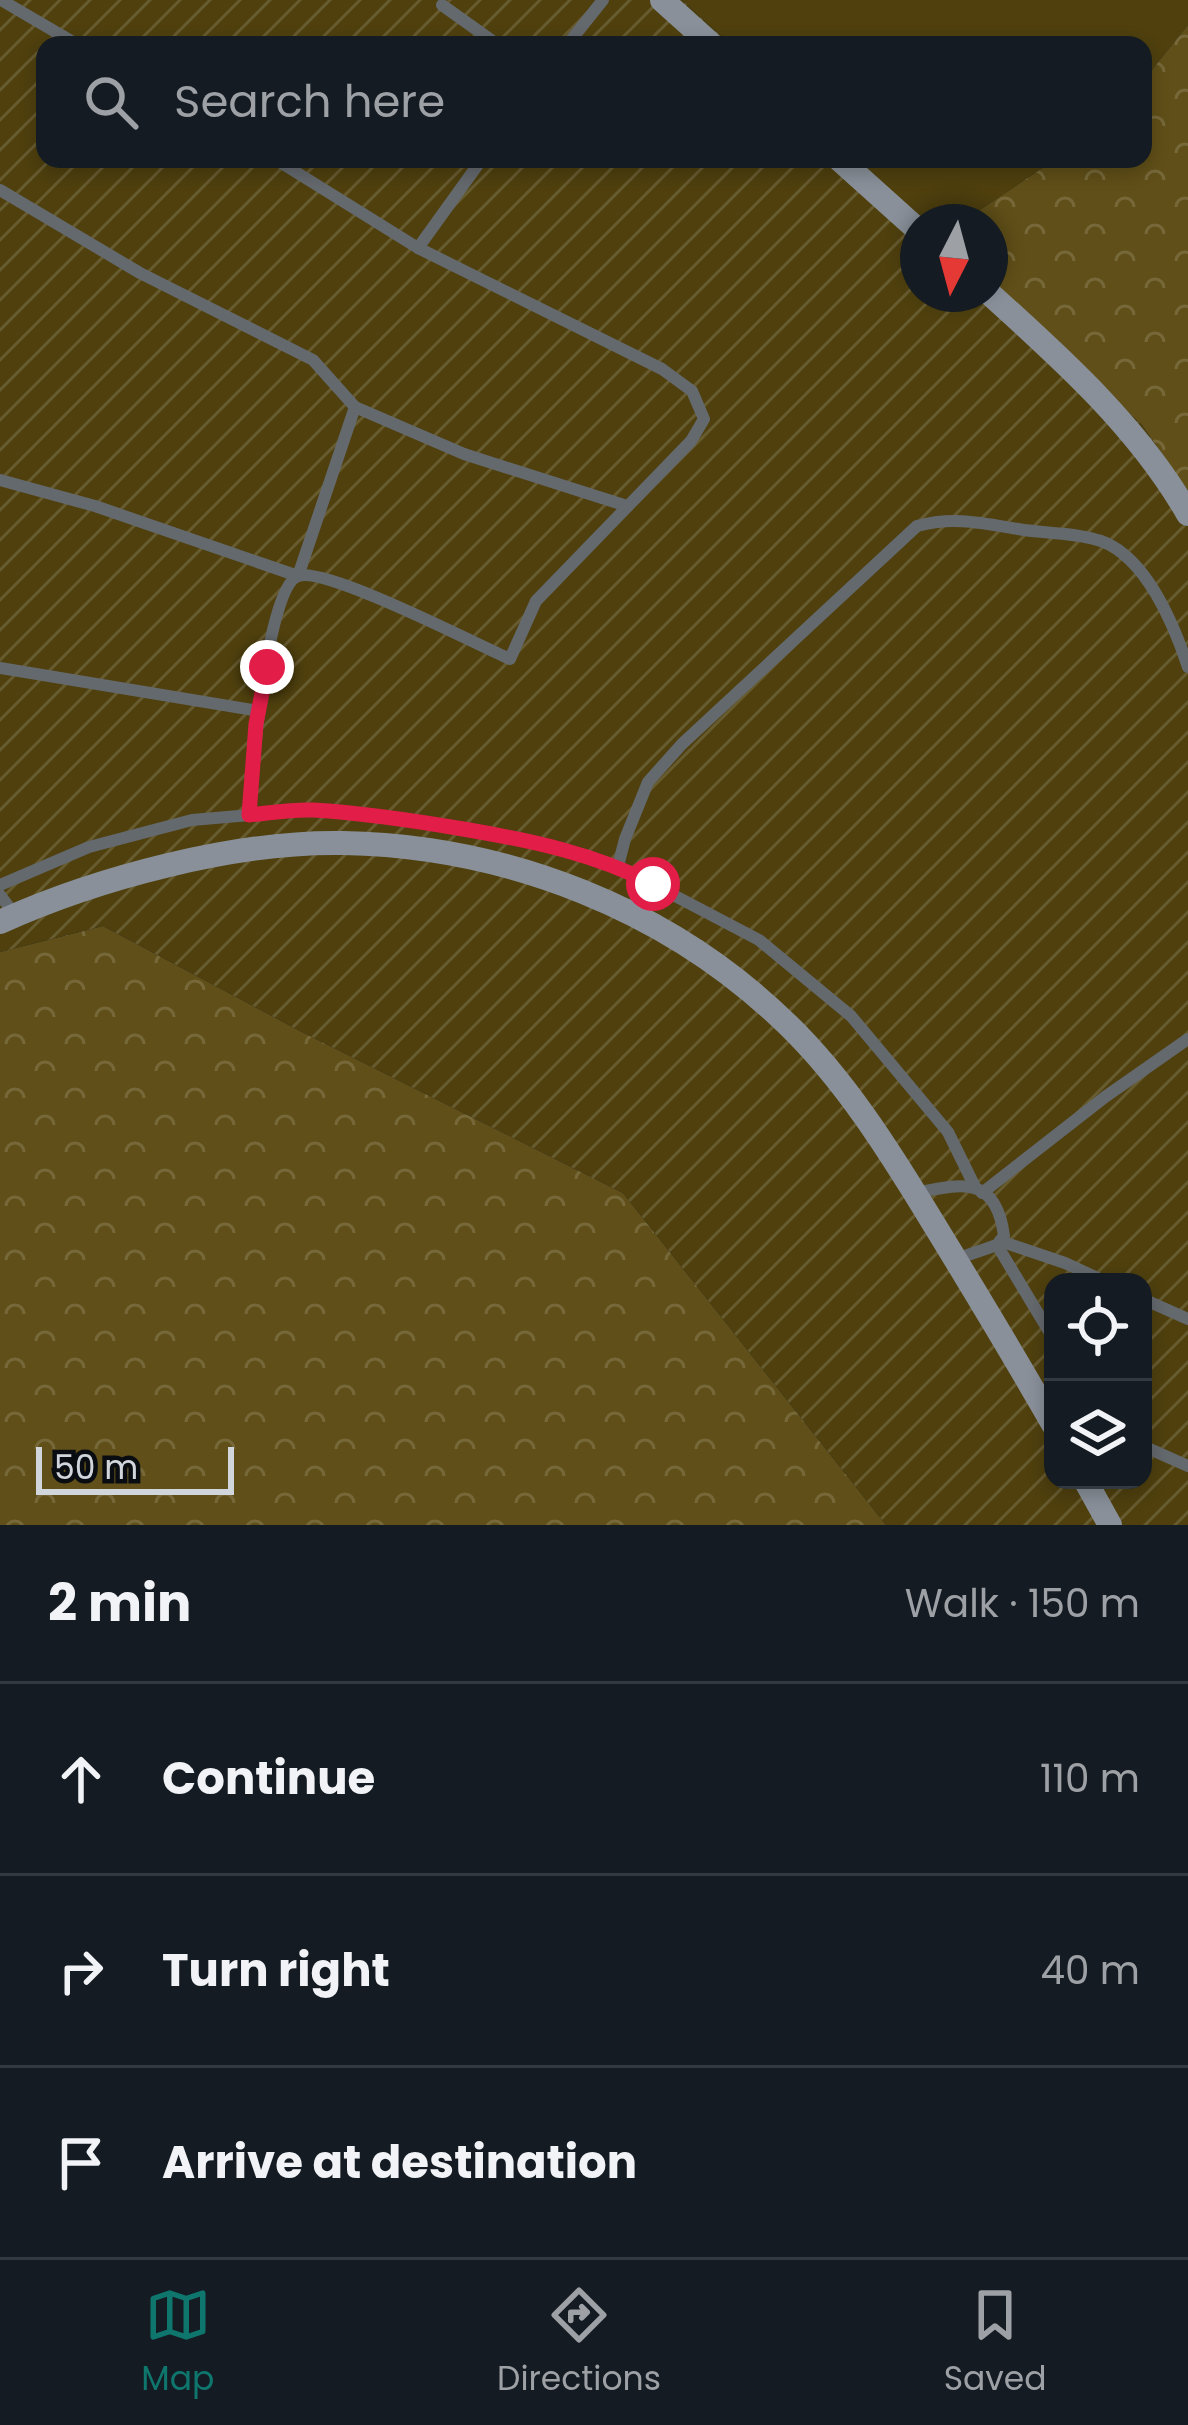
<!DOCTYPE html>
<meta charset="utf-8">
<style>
:root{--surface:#141b22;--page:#21282f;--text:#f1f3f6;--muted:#9da1a5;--line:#333940;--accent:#0f766e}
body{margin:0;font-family:Poppins,sans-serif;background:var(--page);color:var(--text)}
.controls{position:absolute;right:36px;bottom:36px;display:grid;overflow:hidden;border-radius:24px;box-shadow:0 6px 18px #0003}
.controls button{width:108px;height:108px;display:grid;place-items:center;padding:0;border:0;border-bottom:3px solid var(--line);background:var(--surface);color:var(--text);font:60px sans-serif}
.compass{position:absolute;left:900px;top:204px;width:108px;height:108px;border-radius:50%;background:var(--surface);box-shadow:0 6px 18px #0003;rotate:186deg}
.scale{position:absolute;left:36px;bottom:30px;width:198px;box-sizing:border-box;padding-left:12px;border:6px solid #d0d6dc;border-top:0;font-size:33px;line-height:42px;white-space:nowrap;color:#d0d6dc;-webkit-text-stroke:9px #090d11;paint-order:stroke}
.stop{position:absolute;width:36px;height:36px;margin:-27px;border:9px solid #e11d48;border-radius:50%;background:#fff}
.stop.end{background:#e11d48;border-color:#fff;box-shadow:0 3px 12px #0008}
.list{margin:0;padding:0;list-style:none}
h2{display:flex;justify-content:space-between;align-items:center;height:156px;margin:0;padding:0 48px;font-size:51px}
h2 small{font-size:39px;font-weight:400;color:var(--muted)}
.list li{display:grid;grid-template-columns:78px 1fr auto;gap:36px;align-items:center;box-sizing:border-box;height:192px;padding:0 48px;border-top:3px solid var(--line)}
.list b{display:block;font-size:45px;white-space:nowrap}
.list em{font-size:39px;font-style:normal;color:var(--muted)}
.icon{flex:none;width:66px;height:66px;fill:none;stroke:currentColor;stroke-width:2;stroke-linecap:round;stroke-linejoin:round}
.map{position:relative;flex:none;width:1188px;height:1525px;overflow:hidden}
.search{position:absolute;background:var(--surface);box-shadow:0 6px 18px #0003;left:36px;right:36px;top:36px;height:132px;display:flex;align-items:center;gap:30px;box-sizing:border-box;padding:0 42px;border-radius:24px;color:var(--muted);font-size:45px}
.sheet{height:732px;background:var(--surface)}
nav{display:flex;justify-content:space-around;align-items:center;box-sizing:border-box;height:168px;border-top:3px solid var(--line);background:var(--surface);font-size:33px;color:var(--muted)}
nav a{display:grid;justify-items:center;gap:6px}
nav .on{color:var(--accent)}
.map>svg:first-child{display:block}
</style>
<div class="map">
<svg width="1188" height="1525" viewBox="0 0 1188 1525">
<defs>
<pattern id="forest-crowns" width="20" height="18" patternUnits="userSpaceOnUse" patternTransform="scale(3)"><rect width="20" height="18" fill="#604f18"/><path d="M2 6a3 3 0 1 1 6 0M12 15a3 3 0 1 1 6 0" fill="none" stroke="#766839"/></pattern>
<pattern id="garden-furrows" width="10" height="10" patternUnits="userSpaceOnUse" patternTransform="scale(3)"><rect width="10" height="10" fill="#4f400e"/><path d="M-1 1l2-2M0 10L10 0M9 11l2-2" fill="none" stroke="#675b30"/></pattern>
</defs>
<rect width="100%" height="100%" fill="#1b242e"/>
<g fill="#4f400e">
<path d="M682,0h506v25l-45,56v-36h-412z"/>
<path d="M854,159h202l-94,63h-39z"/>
</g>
<g fill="url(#forest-crowns)">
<path d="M1188,25v466l-46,-66 -152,-141v-62h-28l94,-63h87v-78z"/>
<path d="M103,926l197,105 323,162 263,332h-886v-573z"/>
</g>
<path fill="url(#garden-furrows)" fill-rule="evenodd" d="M0,0h682l49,45h-686v114h809l64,63v72h72v-10l152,141 46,66v1034h-302l-263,-332 -323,-162 -197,-105 -103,26zM1053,1282h90v198h-90z"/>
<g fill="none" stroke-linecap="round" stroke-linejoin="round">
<g stroke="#64696e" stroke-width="12">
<path d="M1,0l77,45"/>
<path d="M442,5l56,40"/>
<path d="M567,45l36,-45"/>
<path d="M0,190l140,83 173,87 42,47 -57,169 -203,-70 -95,-26"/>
<path d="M418,248l64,-89"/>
<path d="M355,407l109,47 163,52"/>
<path d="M0,668l259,43"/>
<path d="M249,815c3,-37 17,-227 49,-239 27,-10 178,68 212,83l26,-58 155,-160 13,-22 -12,-28 -30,-22 -244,-121 -143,-89"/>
<path d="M618,866l7,-27 23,-57 34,-38 235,-218c36,-10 65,-3 101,3 27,5 57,3 83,12 45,16 73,84 87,126"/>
<path d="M0,885l89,-38 103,-27 117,-10 93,9 132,23 84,24 141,74 92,76 97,116 27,55"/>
<path d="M0,895l15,20"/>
<path d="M915,1193c46,-9 81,-19 89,43l-7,9 -41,14"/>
<path d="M982,1193l123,-96 83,-58"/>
<path d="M1000,1241l65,22 41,19"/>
<path d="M997,1245l56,93"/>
<path d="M1143,1299l45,20"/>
<path d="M1143,1446l45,20"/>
</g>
<g stroke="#899099" stroke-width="24">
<path d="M662,0l50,45"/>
<path d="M839,159l79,71"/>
<path d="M990,294c72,65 149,134 198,220"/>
<path d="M0,922c97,-44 236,-81 343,-79 164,3 326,66 444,181 58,56 103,128 145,197 41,67 82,135 121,203"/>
<path d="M1085,1480l25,45"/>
</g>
</g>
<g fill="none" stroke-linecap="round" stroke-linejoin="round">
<path stroke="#e11d48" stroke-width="15" d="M267,667l-11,57 -7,91c21,-2 43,-6 64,-5 52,3 104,11 156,20 64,11 126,24 184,54"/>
</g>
</svg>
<div class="controls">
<button><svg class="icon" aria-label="locate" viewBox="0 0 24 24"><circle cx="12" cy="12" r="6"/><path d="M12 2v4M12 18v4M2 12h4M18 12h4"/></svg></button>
<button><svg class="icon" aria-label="layers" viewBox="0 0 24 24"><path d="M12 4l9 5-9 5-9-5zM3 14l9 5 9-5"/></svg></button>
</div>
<svg class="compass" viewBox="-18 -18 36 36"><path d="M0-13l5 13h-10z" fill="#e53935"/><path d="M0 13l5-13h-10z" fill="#9da1a5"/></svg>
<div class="scale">50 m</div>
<div class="stop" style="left:653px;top:884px"></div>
<div class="stop end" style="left:267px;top:667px"></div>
<div class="search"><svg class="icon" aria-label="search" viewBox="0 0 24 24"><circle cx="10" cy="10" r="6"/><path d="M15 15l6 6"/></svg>Search here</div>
</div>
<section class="sheet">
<h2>2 min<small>Walk · 150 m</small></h2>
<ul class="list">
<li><svg class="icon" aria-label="ahead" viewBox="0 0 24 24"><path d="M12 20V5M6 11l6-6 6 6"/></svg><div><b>Continue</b></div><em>110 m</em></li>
<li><svg class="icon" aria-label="right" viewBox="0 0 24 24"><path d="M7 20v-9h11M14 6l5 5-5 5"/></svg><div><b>Turn right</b></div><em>40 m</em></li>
<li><svg class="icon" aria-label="arrive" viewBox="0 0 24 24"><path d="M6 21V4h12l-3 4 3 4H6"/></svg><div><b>Arrive at destination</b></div></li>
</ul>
</section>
<nav>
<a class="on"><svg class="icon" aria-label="map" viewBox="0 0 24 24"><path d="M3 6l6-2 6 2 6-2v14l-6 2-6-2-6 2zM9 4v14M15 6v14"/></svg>Map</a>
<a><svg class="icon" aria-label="directions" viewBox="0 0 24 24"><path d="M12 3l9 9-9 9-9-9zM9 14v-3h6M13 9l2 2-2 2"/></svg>Directions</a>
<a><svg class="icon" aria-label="saved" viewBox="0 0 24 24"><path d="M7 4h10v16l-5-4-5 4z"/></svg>Saved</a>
</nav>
